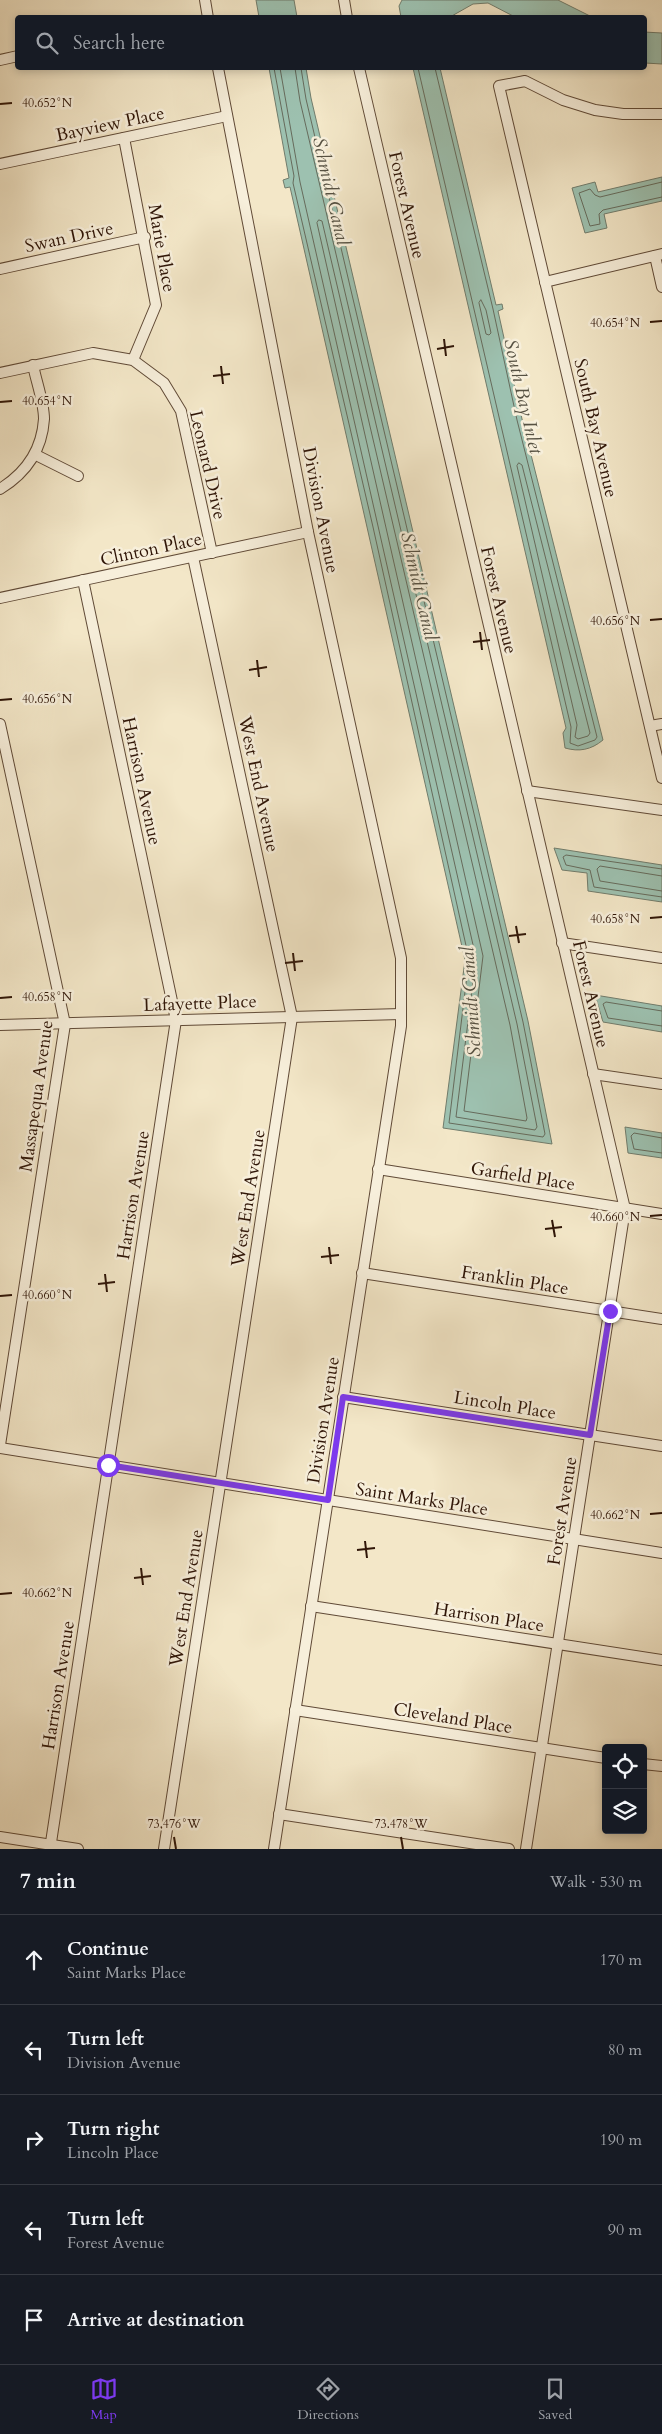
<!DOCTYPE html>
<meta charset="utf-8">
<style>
:root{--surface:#171b24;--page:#20242c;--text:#f1f3f6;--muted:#9ea1a6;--line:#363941;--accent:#7c3aed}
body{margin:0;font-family:Cardo,serif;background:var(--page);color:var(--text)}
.controls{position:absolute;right:15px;bottom:15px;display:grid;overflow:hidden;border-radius:5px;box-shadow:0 2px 8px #0003}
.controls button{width:45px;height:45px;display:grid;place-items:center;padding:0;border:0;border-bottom:1px solid var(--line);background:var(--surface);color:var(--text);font:25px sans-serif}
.stop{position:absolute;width:15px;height:15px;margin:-11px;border:4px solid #7c3aed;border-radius:50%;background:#fff}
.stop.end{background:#7c3aed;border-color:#fff;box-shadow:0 1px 5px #0008}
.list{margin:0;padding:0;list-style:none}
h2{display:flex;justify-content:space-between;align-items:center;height:65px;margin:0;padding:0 20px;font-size:21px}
h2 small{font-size:16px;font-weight:400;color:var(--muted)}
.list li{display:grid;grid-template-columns:32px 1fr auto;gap:15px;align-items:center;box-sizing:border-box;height:90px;padding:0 20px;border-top:1px solid var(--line)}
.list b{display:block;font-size:19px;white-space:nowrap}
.list p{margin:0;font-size:16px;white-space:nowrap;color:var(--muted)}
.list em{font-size:16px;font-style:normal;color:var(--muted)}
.icon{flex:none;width:28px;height:28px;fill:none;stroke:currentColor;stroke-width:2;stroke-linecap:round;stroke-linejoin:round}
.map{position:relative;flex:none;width:662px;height:1849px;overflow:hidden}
.search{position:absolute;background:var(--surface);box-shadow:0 2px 8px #0003;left:15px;right:15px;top:15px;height:55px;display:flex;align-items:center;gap:12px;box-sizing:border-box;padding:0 18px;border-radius:5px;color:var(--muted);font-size:19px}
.sheet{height:515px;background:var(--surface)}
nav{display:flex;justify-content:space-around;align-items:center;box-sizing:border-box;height:70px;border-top:1px solid var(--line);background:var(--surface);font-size:14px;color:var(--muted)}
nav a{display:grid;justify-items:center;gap:2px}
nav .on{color:var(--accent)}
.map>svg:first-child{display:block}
</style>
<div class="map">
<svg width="662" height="1849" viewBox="0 0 662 1849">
<rect width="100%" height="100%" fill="#f3e7c8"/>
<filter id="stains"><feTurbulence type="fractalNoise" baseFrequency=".004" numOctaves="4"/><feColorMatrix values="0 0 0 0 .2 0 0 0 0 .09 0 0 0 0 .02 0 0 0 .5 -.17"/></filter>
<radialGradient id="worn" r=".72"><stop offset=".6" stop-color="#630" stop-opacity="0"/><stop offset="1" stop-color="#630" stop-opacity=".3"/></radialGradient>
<g fill="#9dc1b0" stroke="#717c6c">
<path d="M256,0h38l3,17h-38z"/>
<path d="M402,0h156l34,17h-77l-27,-14 -15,1 -23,13h-49l-2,-11z"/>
<path d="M644,32l18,1v31l-17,-1z"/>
<path d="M269,68h37l5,30 217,923 24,123 -109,-16 22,-168 -175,-773 -5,1 -2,-8 6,-2z"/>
<path d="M413,68h27l56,237 6,-1 1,5 -5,2 24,108 81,321c-12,10 -24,12 -38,8l-2,-15 3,-5z"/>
<path d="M662,177v24l-58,13 3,14 -22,5 -13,-45 23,-6 3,10z"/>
<path d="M554,848l108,17v37l-74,-11 -1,-18 -25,-3z"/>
<path d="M595,995l67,11v26l-59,-10z"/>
<path d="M625,1127l37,6v25l-34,-5z"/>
</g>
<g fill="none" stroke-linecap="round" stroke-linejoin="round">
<g stroke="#666b5c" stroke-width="1">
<path d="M274,68l20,108 -1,7 80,344 96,432 -20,164 94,14 2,-3 -22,-112 -217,-923 -5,-31"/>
<path d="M280,68l20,114 176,776 -20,159 79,13 2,-3 -20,-103 -217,-923 -5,-33"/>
<path d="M418,68l153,659 -1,16 8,3 17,-6 2,-3 -80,-317 -24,-111 -58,-241"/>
<path d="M662,182l-62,15 -5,-2 -5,-6 -11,4 11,33 10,-2 -1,-10 4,-4 59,-13"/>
<path d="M319,220l3,1 188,804 17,93 -1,3 -62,-10 19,-155 -166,-733z"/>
<path d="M481,300l5,10 5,23 -2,2 -3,-1 -7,-31z"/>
<path d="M519,463l3,2 68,268 -2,3 -10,3 -3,-2 2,-12 -60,-259z"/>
<path d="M662,869l-96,-14 -3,2 3,8 24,5 4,17 68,10"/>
<path d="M662,876l-62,-10 -3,3 3,12 62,10"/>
<path d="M662,1011l-56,-9 -3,2 5,14 54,8"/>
<path d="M662,1138l-28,-5 -3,3 3,13 28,4"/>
</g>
<defs>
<g id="minor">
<path d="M205,0l3,18"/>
<path d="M344,0l3,18"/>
<path d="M0,60l18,-4"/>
<path d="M218,68l90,464 93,426v68l-127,823"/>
<path d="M359,68l266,1141 -99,640"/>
<path d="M662,114h-39l-28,-4 -32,-10 -38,-19 -26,5 163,692"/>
<path d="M124,138l32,167 -23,55"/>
<path d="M0,164l227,-48"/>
<path d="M655,256l7,31"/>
<path d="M0,269l145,-32"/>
<path d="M545,282l117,-28"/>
<path d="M0,373l93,-20 40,7 31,23 17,28 31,142"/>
<path d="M36,455l42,21"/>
<path d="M0,489c26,-16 42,-39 44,-70 0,-17 -8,-38 -11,-54"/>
<path d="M0,598l308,-66"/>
<path d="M0,724l65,300 -65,421"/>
<path d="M650,726l12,-2"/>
<path d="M527,791l135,19"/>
<path d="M562,943l100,15"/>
<path d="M0,1025l401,-11"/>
<path d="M593,1074l69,10"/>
<path d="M378,1169l284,45"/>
<path d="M362,1273l300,46"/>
<path d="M343,1397l319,49"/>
<path d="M0,1448l662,105"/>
<path d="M311,1606l351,54"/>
<path d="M295,1710l311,48"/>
<path d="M643,1764l19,2"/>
<path d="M279,1814l230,35"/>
<path d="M0,1837l78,12"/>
<path d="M50,1849l126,-829 -93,-440"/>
<path d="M164,1849l128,-832 -99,-460"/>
</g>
</defs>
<use href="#minor" stroke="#604a37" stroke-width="12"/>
<use href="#minor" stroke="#f7efdb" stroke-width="10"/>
</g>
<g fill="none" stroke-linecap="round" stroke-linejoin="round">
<path stroke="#7c3aed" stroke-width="6" d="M108,1465l220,35 15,-103 247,38 20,-124"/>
</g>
<path fill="none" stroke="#2f1507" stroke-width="2" d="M0,104l12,-1M650,322l12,-1M444,339l2,17M437,349l17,-3M221,366l2,18M213,376l17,-2M0,402l12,-1M650,620l12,-1M480,632l2,18M473,642l17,-2M257,660l2,17M249,670l18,-3M0,700l12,-1M650,918l12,-1M516,926l3,17M509,936l17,-2M293,953l2,18M285,963l18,-2M0,998l12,-1M650,1216l12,-1M552,1220l3,17M545,1229l17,-2M329,1247l2,17M321,1257l18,-2M105,1274l2,18M98,1284l17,-2M0,1296l12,-1M650,1514l12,-1M365,1541l2,17M357,1550l18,-2M141,1568l2,17M134,1578l17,-2M0,1594l12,-1M174,1837l2,12M401,1837l2,12"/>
<g text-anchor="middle" stroke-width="5" stroke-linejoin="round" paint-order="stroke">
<g font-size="18" fill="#2f1507" stroke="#f7efdb">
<text transform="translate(110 124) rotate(-12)" y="6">Bayview Place</text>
<text transform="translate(407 205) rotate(77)" y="6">Forest Avenue</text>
<text transform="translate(69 237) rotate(-12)" y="6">Swan Drive</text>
<text transform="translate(162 248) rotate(80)" y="6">Marie Place</text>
<text transform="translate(596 428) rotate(77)" y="6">South Bay Avenue</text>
<text transform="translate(208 465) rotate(77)" y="6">Leonard Drive</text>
<text transform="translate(321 510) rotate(79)" y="6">Division Avenue</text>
<text transform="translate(151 549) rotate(-12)" y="6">Clinton Place</text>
<text transform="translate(499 600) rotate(77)" y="6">Forest Avenue</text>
<text transform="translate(142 781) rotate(78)" y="6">Harrison Avenue</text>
<text transform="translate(259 784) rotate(78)" y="6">West End Avenue</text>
<text transform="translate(591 994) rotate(77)" y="6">Forest Avenue</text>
<text transform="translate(200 1003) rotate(-2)" y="6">Lafayette Place</text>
<text transform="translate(36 1096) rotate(-82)" y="6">Massapequa Avenue</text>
<text transform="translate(523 1176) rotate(9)" y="6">Garfield Place</text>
<text transform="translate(133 1195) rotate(-81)" y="6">Harrison Avenue</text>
<text transform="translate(248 1198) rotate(-81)" y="6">West End Avenue</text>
<text transform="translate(515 1280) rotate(9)" y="6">Franklin Place</text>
<text transform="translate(505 1405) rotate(9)" y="6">Lincoln Place</text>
<text transform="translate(323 1420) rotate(-81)" y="6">Division Avenue</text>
<text transform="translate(422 1499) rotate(9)" y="6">Saint Marks Place</text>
<text transform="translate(562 1511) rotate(-81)" y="6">Forest Avenue</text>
<text transform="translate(186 1598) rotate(-81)" y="6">West End Avenue</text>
<text transform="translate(489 1617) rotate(9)" y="6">Harrison Place</text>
<text transform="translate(58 1685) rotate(-81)" y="6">Harrison Avenue</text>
<text transform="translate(453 1718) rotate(9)" y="6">Cleveland Place</text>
</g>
<g font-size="19" font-style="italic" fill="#565142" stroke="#f7efdb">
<text transform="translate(332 191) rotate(77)" y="7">Schmidt Canal</text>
<text transform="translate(524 396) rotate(77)" y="7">South Bay Inlet</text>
<text transform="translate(420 586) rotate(77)" y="7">Schmidt Canal</text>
<text transform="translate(470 1002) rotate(-94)" y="7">Schmidt Canal</text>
</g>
</g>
<g font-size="12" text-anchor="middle" fill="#2f1507" stroke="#f7efdb" stroke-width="5" stroke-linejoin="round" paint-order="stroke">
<text x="47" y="107">40.652°N</text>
<text x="615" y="327">40.654°N</text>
<text x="47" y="405">40.654°N</text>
<text x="615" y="625">40.656°N</text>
<text x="47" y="703">40.656°N</text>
<text x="615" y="923">40.658°N</text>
<text x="47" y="1001">40.658°N</text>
<text x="615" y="1221">40.660°N</text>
<text x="47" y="1299">40.660°N</text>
<text x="615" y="1519">40.662°N</text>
<text x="47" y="1597">40.662°N</text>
<text x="174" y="1828">73.476°W</text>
<text x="401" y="1828">73.478°W</text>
</g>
<rect width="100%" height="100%" filter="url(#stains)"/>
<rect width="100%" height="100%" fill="url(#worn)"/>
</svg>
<div class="controls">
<button><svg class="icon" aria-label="locate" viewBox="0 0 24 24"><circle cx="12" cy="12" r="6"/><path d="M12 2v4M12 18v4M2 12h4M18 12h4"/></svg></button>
<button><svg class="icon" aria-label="layers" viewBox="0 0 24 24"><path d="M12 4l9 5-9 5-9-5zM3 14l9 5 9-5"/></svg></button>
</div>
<div class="stop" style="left:108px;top:1465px"></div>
<div class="stop end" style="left:610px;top:1311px"></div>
<div class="search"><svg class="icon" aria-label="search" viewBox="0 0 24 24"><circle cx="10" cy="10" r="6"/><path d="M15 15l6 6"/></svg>Search here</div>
</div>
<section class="sheet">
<h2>7 min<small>Walk · 530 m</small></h2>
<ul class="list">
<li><svg class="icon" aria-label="ahead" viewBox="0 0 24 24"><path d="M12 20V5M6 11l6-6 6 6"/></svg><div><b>Continue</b><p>Saint Marks Place</p></div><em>170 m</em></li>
<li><svg class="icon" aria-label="left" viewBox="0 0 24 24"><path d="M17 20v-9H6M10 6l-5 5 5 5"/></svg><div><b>Turn left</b><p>Division Avenue</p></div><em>80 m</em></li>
<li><svg class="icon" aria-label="right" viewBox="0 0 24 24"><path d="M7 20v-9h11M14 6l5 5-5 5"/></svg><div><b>Turn right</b><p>Lincoln Place</p></div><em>190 m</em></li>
<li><svg class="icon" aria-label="left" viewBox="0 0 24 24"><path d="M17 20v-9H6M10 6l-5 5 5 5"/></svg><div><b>Turn left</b><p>Forest Avenue</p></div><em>90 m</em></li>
<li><svg class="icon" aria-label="arrive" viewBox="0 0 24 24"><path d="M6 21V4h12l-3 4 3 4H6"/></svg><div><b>Arrive at destination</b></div></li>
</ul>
</section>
<nav>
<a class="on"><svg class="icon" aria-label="map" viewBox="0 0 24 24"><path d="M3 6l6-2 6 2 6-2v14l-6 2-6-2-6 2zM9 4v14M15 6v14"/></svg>Map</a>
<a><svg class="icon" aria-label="directions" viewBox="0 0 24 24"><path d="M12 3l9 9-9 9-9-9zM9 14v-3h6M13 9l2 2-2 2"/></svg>Directions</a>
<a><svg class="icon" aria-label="saved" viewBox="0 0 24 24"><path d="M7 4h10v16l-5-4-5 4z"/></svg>Saved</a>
</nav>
